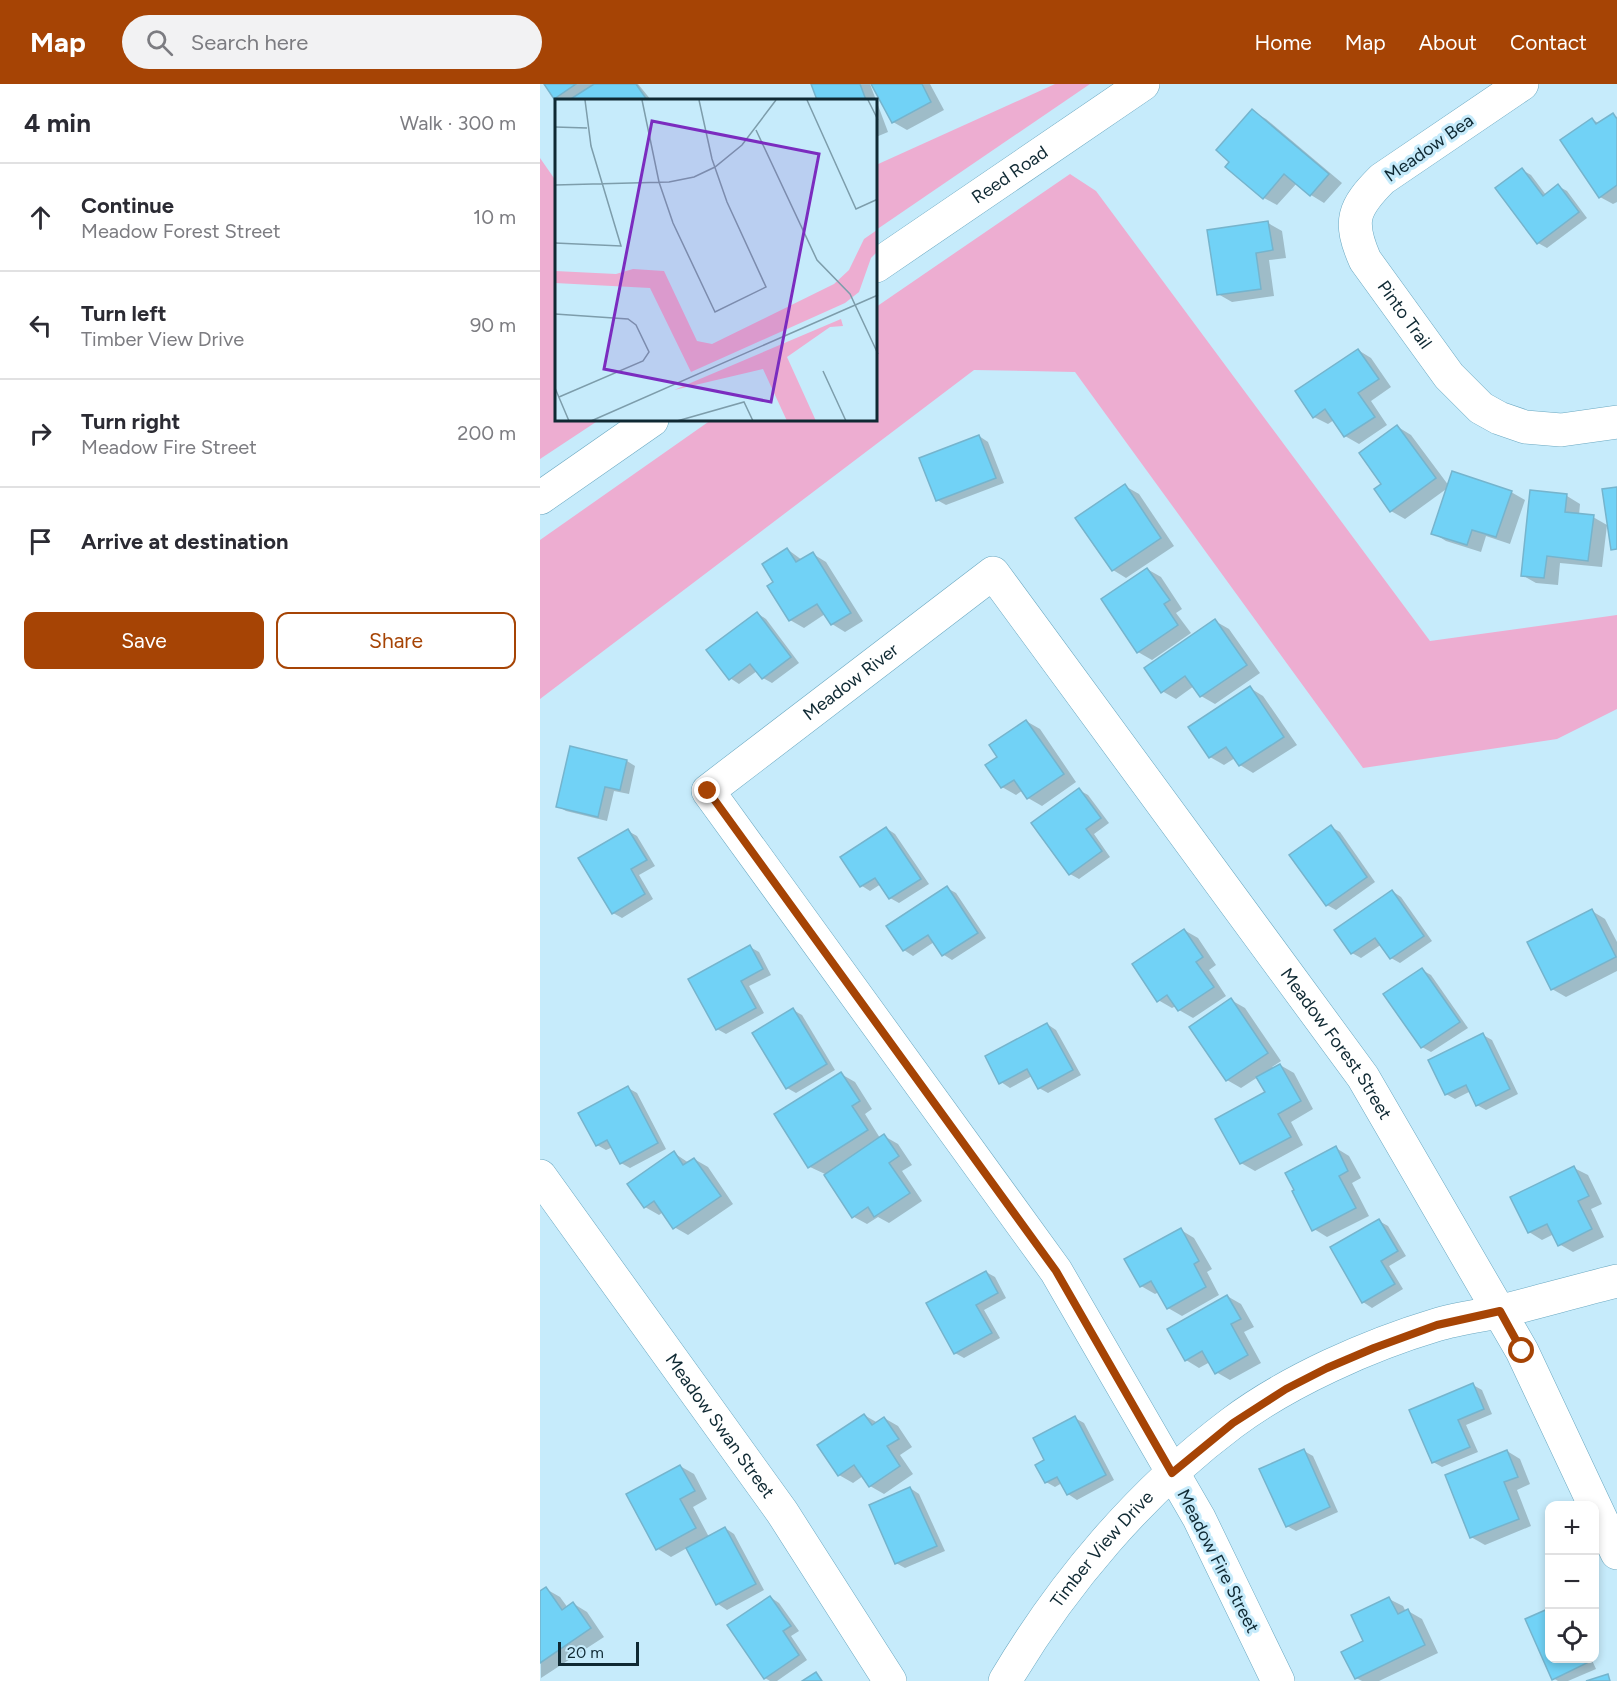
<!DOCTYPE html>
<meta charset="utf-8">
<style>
:root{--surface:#fff;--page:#f2f2f3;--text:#2b2b33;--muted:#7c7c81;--line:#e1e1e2;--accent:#a64405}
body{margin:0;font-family:Figtree,sans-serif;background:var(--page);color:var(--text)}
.controls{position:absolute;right:18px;bottom:18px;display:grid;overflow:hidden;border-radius:12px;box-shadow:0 3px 9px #0003}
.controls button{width:54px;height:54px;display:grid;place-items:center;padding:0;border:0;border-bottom:2px solid var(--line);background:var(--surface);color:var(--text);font:30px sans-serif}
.scale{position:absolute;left:18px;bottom:15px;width:81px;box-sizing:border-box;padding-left:6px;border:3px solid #0f2933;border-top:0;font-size:16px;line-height:21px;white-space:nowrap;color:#0f2933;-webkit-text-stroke:4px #c6ebfb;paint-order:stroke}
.stop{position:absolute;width:18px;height:18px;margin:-14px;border:4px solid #a64405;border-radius:50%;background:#fff}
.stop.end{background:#a64405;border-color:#fff;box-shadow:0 2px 6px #0008}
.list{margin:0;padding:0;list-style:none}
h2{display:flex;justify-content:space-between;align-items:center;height:78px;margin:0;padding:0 24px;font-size:26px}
h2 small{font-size:20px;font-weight:400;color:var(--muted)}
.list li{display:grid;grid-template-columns:39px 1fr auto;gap:18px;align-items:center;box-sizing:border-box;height:108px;padding:0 24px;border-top:2px solid var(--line)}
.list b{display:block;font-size:22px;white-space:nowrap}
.list p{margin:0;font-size:20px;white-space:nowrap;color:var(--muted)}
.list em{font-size:20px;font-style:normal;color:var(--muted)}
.actions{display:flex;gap:12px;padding:18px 24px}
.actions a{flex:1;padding:14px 0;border:2px solid var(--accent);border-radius:12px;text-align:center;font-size:21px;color:var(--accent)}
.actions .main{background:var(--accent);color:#fff}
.icon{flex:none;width:33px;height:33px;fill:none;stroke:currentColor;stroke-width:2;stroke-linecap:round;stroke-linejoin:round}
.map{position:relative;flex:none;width:1077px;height:1597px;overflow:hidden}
header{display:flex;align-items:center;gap:36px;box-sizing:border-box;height:84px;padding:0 30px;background:var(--accent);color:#fff}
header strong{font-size:28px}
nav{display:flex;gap:33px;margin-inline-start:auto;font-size:21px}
.search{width:420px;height:54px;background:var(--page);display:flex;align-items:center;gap:15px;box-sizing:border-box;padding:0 21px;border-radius:33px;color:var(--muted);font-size:22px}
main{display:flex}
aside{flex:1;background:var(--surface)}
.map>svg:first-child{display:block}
</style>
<header>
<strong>Map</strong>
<div class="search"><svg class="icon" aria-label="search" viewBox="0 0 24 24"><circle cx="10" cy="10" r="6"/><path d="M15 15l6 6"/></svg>Search here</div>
<nav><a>Home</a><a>Map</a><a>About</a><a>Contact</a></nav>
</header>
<main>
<aside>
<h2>4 min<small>Walk · 300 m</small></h2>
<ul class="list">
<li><svg class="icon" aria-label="ahead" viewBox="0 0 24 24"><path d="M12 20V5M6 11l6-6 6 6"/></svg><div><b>Continue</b><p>Meadow Forest Street</p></div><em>10 m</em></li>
<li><svg class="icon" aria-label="left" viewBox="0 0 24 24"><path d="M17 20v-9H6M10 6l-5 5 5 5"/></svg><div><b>Turn left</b><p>Timber View Drive</p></div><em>90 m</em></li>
<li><svg class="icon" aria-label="right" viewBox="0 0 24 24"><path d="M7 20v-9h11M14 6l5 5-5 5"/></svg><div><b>Turn right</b><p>Meadow Fire Street</p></div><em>200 m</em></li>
<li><svg class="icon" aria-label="arrive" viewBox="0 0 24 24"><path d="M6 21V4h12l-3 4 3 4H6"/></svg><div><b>Arrive at destination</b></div></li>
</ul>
<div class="actions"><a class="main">Save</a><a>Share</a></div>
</aside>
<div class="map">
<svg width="1077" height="1597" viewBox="0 0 1077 1597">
<rect width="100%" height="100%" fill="#c6ebfb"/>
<g fill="#edadd1">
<path d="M515,0h35l-214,146v-65z"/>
<path d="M0,74l16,23v239h43l-59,39z"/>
<path d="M530,90l26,17 334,450 187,-26v94l-60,30 -194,29 -288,-396 -101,-2 -434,329v-159l171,-120h165v-113z"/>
</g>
<g fill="#0003">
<path d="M5,0h93l13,16h-92l-4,-2z"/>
<path d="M272,0h58l18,48 -12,5v-37h-57z"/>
<path d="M333,0h57l14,26 -37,20 -14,-8z"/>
<path d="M712,27l14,8 76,64 -18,20 -13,-8 -14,-12 -20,22 -13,-7z"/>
<path d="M1073,31l4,2v85l-4,2 -13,-7 -7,-77 7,4z"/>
<path d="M982,86l9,5 15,20 12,-9 9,5 20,27 -40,30 -9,-5z"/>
<path d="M728,139l14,8 4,27 -17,2 5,36 -42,6 -14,-8z"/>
<path d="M818,266l13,8 20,29 -20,14 16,24 -28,19 -14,-8 -11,-16 -6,4 -14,-7z"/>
<path d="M858,343l13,8 38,51 62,6 14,8 -15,44 -24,-8 -5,16 -35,-11 -13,-8 16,-46 -44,32 -14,-8 -7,-27z"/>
<path d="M439,352l9,6 16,41 -58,22 -9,-5z"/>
<path d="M585,402l14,8 35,52 -48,32 -13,-8z"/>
<path d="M1027,412l13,8 -1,11 14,2 14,8 -5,42 -42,-4 -2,22 -22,-2 -14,-8z"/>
<path d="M247,465l15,11 11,-6 13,8 37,59 -18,11 -13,-8 -7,-10 -21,14 -14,-8 -15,-37z"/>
<path d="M607,485l14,8 21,32 -6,4 15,20 -39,27 -14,-8z"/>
<path d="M217,529l9,6 33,44 -27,20 -9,-5 -6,-7 -18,13 -9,-6z"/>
<path d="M675,537l14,8 31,44 -45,31 -14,-8 -7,-10 -18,13 -14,-8z"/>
<path d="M710,604l13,8 34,49 -44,28 -13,-8 -5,-7 -11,7 -14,-8z"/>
<path d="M486,637l14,8 36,53 -34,24 -14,-8 -5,-8 -7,5 -14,-8 -3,-30z"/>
<path d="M87,677l8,5 -6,28 -15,-3 -7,30 -41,-10 -9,-5z"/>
<path d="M539,706l9,5 21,28 -15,11 16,23 -31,22 -9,-5z"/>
<path d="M791,743l9,5 35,50 -39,28 -9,-5z"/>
<path d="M346,744l9,6 34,50 -30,19 -9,-5 -9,-14 -11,7 -8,-5 -20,-29z"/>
<path d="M88,747l9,5 18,30 -16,9 14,24 -31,19 -9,-5z"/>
<path d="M407,804l9,5 30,45 -34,22 -8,-5 -10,-13 -21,14 -9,-6 -15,-24z"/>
<path d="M852,807l9,6 31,44 -32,22 -9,-5 -9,-14 -21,14 -9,-5z"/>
<path d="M1052,827l13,8 12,23v29l-51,26 -14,-8z"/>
<path d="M644,846l14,8 18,27 -7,5 17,26 -33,22 -14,-8 -3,-4 -4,2 -14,-8z"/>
<path d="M210,863l9,5 12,23 -22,11 15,27 -38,21 -9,-5z"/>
<path d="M882,886l9,5 37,53 -37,24 -9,-5z"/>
<path d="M691,916l14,8 36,53 -9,6 2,2 6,-4 14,8 19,36 -22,13 12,23 -48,26 -14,-8 26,-70 -9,-16 -17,11 -14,-8 -36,-53z"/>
<path d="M253,926l9,5 33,55 -39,23 -9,-5z"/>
<path d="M507,940l9,6 25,45 -33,18 -9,-5 -7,-12 -22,12 -9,-6z"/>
<path d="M943,951l9,5 26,54 -32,16 -9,-5 -6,-14 -16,8 -9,-5z"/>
<path d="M301,990l14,8 17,27 -7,5 15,24 4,-2 14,8 14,21 -10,6 20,30 -33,22 -11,-6 -11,7 -13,-7 -29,-43 -15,-7z"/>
<path d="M88,1004l9,5 29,56 -36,19 -9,-5 -8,-16 -7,3 -9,-5z"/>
<path d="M796,1064l13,8 12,22 -9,5 17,33 -42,21 -13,-8z"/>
<path d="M134,1069l15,10 5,-4 14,8 25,37 -45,31 -14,-8 -11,-15 -4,3 -14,-8 -16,-23z"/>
<path d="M1034,1084l14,7 14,29 -11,5 13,28 -31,15 -14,-8 -5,-10 -12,6 -13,-8z"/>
<path d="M839,1137l9,5 18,30 -17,10 14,23 -31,19 -9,-6 -31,-54z"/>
<path d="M641,1146l13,8 18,31 -5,3 12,23 -37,21 -14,-8 -9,-16 -4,2 -14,-8z"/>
<path d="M446,1188l9,5 11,21 -22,12 16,28 -36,20 -9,-5z"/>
<path d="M687,1212l14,8 13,23 -10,5 17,31 -31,17 -14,-8 -6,-10 -11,6 -13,-8z"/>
<path d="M933,1301l9,5 10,24 -26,11 12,27 -36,15 -9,-5z"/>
<path d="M324,1331l14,8 6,-5 14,8 14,21 -12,8 13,19 -29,20 -14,-8 -7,-10 -10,7 -14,-8z"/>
<path d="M535,1334l9,5 30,57 -37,20 -9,-6 -6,-11 -7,4 -9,-5v-21z"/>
<path d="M764,1367l9,5 25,56 -42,19 -9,-5z"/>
<path d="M967,1367l13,8 10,25 -13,6 14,36 -46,19 -14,-8z"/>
<path d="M140,1382l14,8 13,25 -14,8 16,30 16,-9 9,6 30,56 -37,20 -9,-6 -31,-56 -16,9 -13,-8z"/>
<path d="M370,1404l9,6 26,57 -40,17 -9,-5z"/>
<path d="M6,1505l14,8 8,11 6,-4 13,8 17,25 -63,41 -1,-85z"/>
<path d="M230,1513l9,6 20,28 -8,5 16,24 -30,21h-7l-5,-3z"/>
<path d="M849,1515l14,7 3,6 2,-1 14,8 16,34 -59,28h-17l-6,-3 9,-36z"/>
<path d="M987,1536l23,38h41l5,11 -28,12h-10l-5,-3z"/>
</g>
<g fill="#71d2f6" stroke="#75b4cd" stroke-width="1.5">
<path d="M4,0h32l-22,15z"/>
<path d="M54,0h42l11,16h-78z"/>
<path d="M271,0h49l6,16h-49z"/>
<path d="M331,0h51l9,18 -39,21z"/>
<path d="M712,25l77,65 -19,22 -26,-22 -21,25 -38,-32 4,-5 -13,-12z"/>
<path d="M1073,29l4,6v66l-18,13 -39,-58 32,-22 4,6z"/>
<path d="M982,84l21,28 15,-12 21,28 -42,32 -42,-56z"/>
<path d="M728,137l5,29 -17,3 5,36 -44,6 -10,-65z"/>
<path d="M818,265l21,30 -21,14 17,24 -31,20 -19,-28 -12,9 -18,-27z"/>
<path d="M857,341l39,53 -46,34 -16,-23 7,-5 -22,-31z"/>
<path d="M439,351l17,43 -60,23 -17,-43z"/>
<path d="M912,387l60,20 -16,46 -24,-7 -5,15 -36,-11z"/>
<path d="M585,400l36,54 -49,33 -37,-53z"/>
<path d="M1077,403v62l-6,1 -9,-61z"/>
<path d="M990,406l37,4 -2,18 29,3 -6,46 -41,-5 -3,22 -23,-2z"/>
<path d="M247,464l9,14 17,-10 38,61 -20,12 -14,-21 -28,17 -22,-35 6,-4 -11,-18z"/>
<path d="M607,484l23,32 -6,4 14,21 -41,28 -36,-54z"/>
<path d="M217,528l34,45 -29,22 -12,-15 -21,16 -23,-30z"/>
<path d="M675,535l32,46 -47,32 -15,-21 -24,17 -17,-25z"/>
<path d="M710,602l34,51 -45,29 -13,-19 -17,11 -21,-31z"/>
<path d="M486,636l38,54 -37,25 -13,-19 -13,8 -16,-23 12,-8 -8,-12z"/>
<path d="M30,662l57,14 -7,30 -15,-3 -7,30 -42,-10z"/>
<path d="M539,704l22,30 -15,11 16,22 -33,24 -38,-52z"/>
<path d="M791,741l36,52 -41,29 -37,-51z"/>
<path d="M346,743l35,52 -32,20 -14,-21 -15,9 -20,-30z"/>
<path d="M88,745l19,31 -16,9 14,25 -33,20 -34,-56z"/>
<path d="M407,802l31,47 -36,23 -14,-21 -25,16 -17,-25z"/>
<path d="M852,806l32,46 -34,23 -15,-21 -24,16 -17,-24z"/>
<path d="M1052,825l24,48 -65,33 -24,-48z"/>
<path d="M644,845l19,28 -7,5 18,25 -36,24 -11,-16 -10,7 -25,-38z"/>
<path d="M210,861l13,24 -22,12 15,27 -40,22 -28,-51z"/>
<path d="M882,884l38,54 -39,26 -38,-54z"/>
<path d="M691,914l37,55 -42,28 -37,-54z"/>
<path d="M253,924l34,56 -41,25 -34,-56z"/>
<path d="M507,939l26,47 -35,19 -11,-20 -28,15 -14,-28z"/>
<path d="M943,949l27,56 -34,17 -10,-21 -21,10 -17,-35z"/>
<path d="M740,980l21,37 -23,13 13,23 -51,27 -25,-45 50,-27 -9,-15z"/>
<path d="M301,988l19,29 -8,5 16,24 -60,38 -34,-54z"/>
<path d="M88,1002l30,57 -38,21 -13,-24 -11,6 -18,-33z"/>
<path d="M344,1050l15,22 -10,7 21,30 -36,24 -6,-10 -16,11 -28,-43z"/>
<path d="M796,1062l12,25 -9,5 17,32 -44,23 -20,-40 2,-1 -9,-17z"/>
<path d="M134,1067l9,14 11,-7 27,38 -48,33 -19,-28 -10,7 -17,-24z"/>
<path d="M1034,1082l15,30 -11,5 14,28 -34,17 -11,-22 -19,9 -18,-36z"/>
<path d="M839,1135l19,32 -17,10 14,23 -33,19 -32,-56z"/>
<path d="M641,1144l18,33 -5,3 12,23 -39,22 -16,-28 -11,6 -16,-28z"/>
<path d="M446,1187l12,22 -22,12 16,28 -38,21 -28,-51z"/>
<path d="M687,1211l14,24 -10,5 17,31 -33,19 -13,-23 -17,10 -18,-32z"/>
<path d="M933,1299l11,26 -26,11 12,27 -38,16 -23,-53z"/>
<path d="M324,1330l8,11 12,-8 15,22 -12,7 13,20 -31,21 -15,-22 -16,11 -21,-31z"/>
<path d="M535,1332l31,59 -39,20 -10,-18 -12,6 -10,-18 9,-5 -11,-22z"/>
<path d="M764,1365l26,58 -44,20 -27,-58z"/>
<path d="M967,1366l11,27 -14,5 15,37 -49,19 -25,-63z"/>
<path d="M140,1381l15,26 -15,8 16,29 -40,22 -30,-56z"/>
<path d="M370,1403l27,59 -42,18 -26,-59z"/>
<path d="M185,1443l31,57 -40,21 -30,-57z"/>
<path d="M6,1503l16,23 11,-8 18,26 -51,35v-72z"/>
<path d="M230,1512l21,30 -8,5 16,24 -35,24 -37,-54z"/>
<path d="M849,1513l9,17 10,-5 17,36 -70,34 -14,-27 22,-11 -12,-26z"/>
<path d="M1010,1524v50h35l2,5 -35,17 -27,-61z"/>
<path d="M276,1588l6,9h-20z"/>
<path d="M1068,1590l2,7h-24z"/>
</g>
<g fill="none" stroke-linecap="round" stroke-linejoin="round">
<defs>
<g id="minor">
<path id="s1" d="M982,0l-140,95c-29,29 -34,42 -17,81l84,116 32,32 18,10 26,9 36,3 56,-8"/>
<path id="s2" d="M0,1092l242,336 108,169"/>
<path id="s3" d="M738,1597l-79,-163 -143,-247 -348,-480 285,-218 370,504 159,274 95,202"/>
</g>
<g id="tertiary">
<path id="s4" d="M336,182l267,-182"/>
<path d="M0,414l112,-78"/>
<path id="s5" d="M465,1597c58,-98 135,-189 227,-258 56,-42 137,-78 204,-98 20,-6 42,-9 62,-13 40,-10 79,-21 119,-31"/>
</g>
</defs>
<use href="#minor" stroke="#6aa8c1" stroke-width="34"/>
<use href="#tertiary" stroke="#6aa8c1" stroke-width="34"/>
<use href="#minor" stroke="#fff" stroke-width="33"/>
<use href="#tertiary" stroke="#fff" stroke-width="33"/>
</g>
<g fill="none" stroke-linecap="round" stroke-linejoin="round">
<path stroke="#a64405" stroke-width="8" d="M168,707l348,480 116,202 61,-50 53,-34 41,-21 47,-20 63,-23 63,-14 22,40"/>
</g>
<g text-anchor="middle" stroke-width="6" stroke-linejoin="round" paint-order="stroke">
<g font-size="18" fill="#0f2933" stroke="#c6ebfb">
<text transform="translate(889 64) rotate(-35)" y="6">Meadow Bea</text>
<text dy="6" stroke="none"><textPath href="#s4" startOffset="162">Reed Road</textPath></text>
<text dy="6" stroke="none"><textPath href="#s1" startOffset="328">Pinto Trail</textPath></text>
<text dy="6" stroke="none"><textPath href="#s3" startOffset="1239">Meadow River</textPath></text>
<text dy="6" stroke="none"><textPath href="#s3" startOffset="2001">Meadow Forest Street</textPath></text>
<text dy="6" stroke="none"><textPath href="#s2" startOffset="308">Meadow Swan Street</textPath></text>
<text dy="6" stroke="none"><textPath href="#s5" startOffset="164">Timber View Drive</textPath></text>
<text transform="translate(678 1477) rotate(63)" y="6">Meadow Fire Street</text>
</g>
</g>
<g transform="translate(15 15)">
<rect width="322" height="322" fill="#c6ebfb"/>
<path d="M322,131v22l-6,6 -12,34 -14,11 -154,69 -41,-84 -95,-5v-12l61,3 17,-5 31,2 33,70 15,3 122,-60 15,-14 15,-31zM286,220l2,7 -13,1 -43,30 29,64h-29l-24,-52 -89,21z" fill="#edadd1"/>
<path fill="none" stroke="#7d9dab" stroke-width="1.5" d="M87,1l17,82 14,41 42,89 51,-25 -39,-85 -15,-43 -13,-59M252,1l49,109 22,-10M313,1l10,20M0,28l32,1M201,31l61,130 33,34 28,60M0,86l114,-3 25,-5 21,-10 27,-22 34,-45M0,144l66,3 -30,-100 -6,-46M0,215l73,5 8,6 13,27 -6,9 -84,36M268,272l23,50M0,289l14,33M36,322l287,-126M122,322l67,-19 9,19"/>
<path fill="#7b2cbf" fill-opacity="0.15" stroke="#7b2cbf" stroke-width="3" d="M97,22l167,33 -48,248 -167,-33z"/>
<rect width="322" height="322" fill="none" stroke="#0f2933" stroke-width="3"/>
</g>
</svg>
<div class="controls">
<button>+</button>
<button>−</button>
<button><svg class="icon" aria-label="locate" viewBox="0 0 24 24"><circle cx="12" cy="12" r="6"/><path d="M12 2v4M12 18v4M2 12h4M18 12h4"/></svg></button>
</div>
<div class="scale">20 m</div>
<div class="stop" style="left:982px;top:1267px"></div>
<div class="stop end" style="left:168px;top:707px"></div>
</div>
</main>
